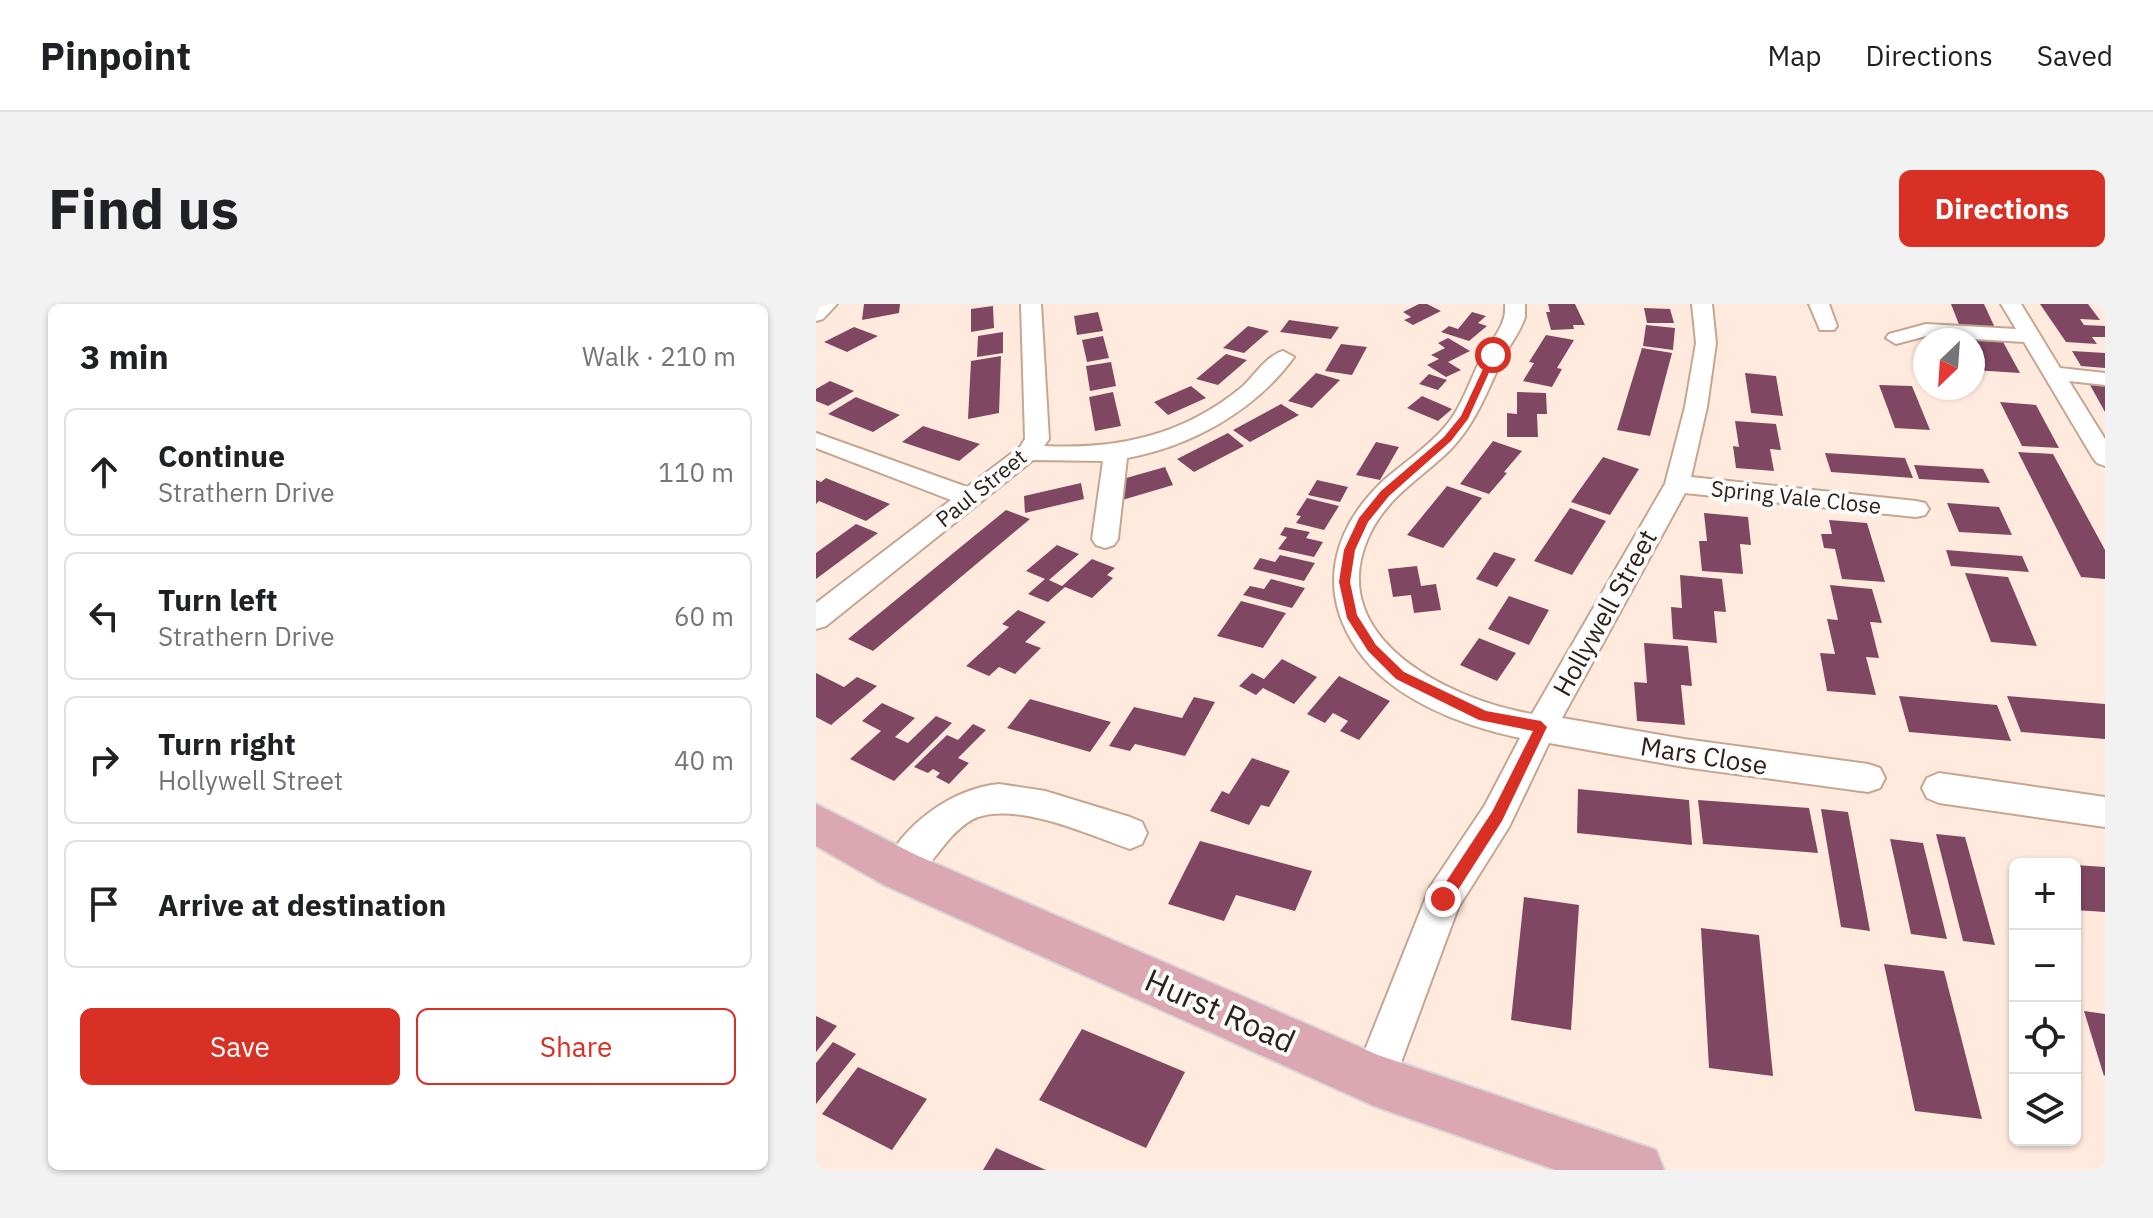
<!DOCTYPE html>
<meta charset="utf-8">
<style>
:root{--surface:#fff;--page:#f2f2f2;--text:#202124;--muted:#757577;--line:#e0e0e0;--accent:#d93025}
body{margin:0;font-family:"IBM Plex Sans",sans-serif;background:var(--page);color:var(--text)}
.controls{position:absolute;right:24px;bottom:24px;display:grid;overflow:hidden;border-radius:12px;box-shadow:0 2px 6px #0004}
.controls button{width:72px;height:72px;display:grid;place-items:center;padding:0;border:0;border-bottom:2px solid var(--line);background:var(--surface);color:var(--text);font:40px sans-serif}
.compass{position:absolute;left:1097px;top:24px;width:72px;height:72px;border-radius:50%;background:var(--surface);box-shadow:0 2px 6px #0004;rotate:205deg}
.stop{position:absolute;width:24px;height:24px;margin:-18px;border:6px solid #d93025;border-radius:50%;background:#fff}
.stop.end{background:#d93025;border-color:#fff;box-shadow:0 2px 8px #0008}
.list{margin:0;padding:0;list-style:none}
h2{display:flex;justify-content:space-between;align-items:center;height:104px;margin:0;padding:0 32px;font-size:34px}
h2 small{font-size:26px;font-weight:400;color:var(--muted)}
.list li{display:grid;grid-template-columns:52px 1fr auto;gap:24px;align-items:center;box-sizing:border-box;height:128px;margin:0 16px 16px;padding:0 16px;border:2px solid var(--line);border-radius:12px}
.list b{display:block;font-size:30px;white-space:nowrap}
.list p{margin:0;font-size:26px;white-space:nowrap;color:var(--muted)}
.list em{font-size:26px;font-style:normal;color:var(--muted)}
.actions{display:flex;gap:16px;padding:24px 32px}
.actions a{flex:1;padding:18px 0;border:2px solid var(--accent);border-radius:12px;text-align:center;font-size:28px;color:var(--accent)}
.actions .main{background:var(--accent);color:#fff}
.icon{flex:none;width:44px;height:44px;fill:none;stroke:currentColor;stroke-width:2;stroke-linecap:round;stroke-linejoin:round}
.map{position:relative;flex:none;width:1289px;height:866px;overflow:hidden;border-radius:12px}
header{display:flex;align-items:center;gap:48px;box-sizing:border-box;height:112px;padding:0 40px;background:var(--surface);border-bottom:2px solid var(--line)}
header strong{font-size:38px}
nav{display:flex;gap:44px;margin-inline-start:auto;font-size:28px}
.intro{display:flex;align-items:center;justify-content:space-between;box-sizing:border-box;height:192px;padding:0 48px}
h1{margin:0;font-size:56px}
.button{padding:20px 36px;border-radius:12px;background:var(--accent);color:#fff;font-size:28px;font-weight:700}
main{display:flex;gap:48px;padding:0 48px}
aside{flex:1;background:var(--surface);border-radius:12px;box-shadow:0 2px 6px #0004}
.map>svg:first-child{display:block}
</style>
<header>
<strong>Pinpoint</strong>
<nav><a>Map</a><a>Directions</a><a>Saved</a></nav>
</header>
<div class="intro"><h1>Find us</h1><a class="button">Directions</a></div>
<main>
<aside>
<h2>3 min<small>Walk · 210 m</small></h2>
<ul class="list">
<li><svg class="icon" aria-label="ahead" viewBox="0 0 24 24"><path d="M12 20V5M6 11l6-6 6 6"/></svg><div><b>Continue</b><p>Strathern Drive</p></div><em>110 m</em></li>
<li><svg class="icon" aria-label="left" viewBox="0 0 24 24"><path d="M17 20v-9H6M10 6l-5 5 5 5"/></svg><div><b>Turn left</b><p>Strathern Drive</p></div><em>60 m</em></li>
<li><svg class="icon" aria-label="right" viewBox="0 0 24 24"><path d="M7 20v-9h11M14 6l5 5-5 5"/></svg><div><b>Turn right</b><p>Hollywell Street</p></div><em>40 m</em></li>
<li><svg class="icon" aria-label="arrive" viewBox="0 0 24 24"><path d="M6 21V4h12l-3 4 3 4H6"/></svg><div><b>Arrive at destination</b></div></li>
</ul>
<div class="actions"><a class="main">Save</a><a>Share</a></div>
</aside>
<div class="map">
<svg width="1289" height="866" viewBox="0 0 1289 866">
<rect width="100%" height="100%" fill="#ffeadd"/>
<g fill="#804762">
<path d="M48,0h36l-1,9 -37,7z"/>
<path d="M603,0h8l14,7 -28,14 -9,-5 7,-3 -8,-5z"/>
<path d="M732,0h27l10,21h-12l1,4 -23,1 -5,-18h4z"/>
<path d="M1135,0h33l12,26 -36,-3z"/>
<path d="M1224,0h48l12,16 -20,-1 4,6 21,1v11h-13l5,7 -31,-2z"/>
<path d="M177,2l1,22 -23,4v-23z"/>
<path d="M828,4l26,1 4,14h-27z"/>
<path d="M282,8l5,19 -26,4 -3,-19z"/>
<path d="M656,8l14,4 -8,7 9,3 -18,15 -28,-9 8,-6 9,3z"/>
<path d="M473,16l50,7 -8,12 -51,-7z"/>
<path d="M830,21l29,3 -2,22 -30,-4z"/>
<path d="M432,22l21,5 -25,22 -21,-5z"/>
<path d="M38,23l24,9 -31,16 -23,-10z"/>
<path d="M187,28v21l-26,4 1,-21z"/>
<path d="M730,31l28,5 -17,28 5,1 -10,18 -29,-6 11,-18 -5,-1z"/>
<path d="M287,32l6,22 -22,4 -5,-22z"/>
<path d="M632,34l22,13 -22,11 13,8 -15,7 -19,-12 12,-6 -8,-4 14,-7 -7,-5z"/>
<path d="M1157,34l29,2 18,33 -47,-3z"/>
<path d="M525,40l26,3 -15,28 -27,-4z"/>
<path d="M826,44l30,5 -22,83 -33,-6z"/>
<path d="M1256,47l33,2v15l-24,-2z"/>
<path d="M410,50l21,6 -29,25 -22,-6z"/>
<path d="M185,52l-2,57 -31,6 3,-58z"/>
<path d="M295,58l5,24 -26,5 -4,-25z"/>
<path d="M500,69l24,7 -28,28 -24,-7z"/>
<path d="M929,69l31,3 7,40 -32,-3z"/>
<path d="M613,70l18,6 -9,10 -19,-6z"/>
<path d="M14,77l24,10 -26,15 -12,-5v-12z"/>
<path d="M1063,81l33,1 18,44 -35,-2z"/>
<path d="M1274,81l15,1v26z"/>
<path d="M375,82l15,12 -38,17 -14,-13z"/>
<path d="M297,88l8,34 -26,5 -6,-34z"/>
<path d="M701,88l29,1 1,21h-10l1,23h-31v-24l10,1z"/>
<path d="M606,92l30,13 -14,12 -31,-13z"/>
<path d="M40,93l44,18 -27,17 -45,-18z"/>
<path d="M1184,98l36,3 23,43 -37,-2z"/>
<path d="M465,100l18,11 -49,27 -17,-12z"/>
<path d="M919,117l41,3 5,26 -11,-1 4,22 -38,-3 -3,-22 6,1z"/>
<path d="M107,122l57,18 -21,17 -57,-19z"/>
<path d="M412,129l16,13 -50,26 -17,-13z"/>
<path d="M677,137l29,10 -18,21 3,1 -18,21 -29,-10z"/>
<path d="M560,138l23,5 -19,33 -24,-5z"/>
<path d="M1202,148l35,2 52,96v29l-24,-2z"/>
<path d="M1009,149l80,5 8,20 -82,-6z"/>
<path d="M787,153l36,12 -29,46 -39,-13z"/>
<path d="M1098,161l69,4 7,14 -71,-4z"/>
<path d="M349,163l8,18 -54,16 -7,-19z"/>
<path d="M10,174l17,7 47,19 -24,17 -47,-20 -3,3v-24l5,2z"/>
<path d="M501,176l31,7 -8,15 -32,-7z"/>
<path d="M265,179l3,16 -59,14 -1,-17z"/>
<path d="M631,182l35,12 -39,50 -36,-13z"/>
<path d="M491,194l32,8 -15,24 -28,-7 5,-7 -5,-1z"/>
<path d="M1131,199l52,4 13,28 -53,-3z"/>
<path d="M754,204l36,13 -34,54 -38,-14z"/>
<path d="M190,206l24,9 -157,132 -25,-12z"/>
<path d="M888,209l44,4 3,28 -11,-1 3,30 -41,-3 -3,-30h8z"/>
<path d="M1013,216l38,3 18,59 -43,-3 -7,-30 -11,-1 -3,-14h11z"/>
<path d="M40,220l22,9 -62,46v-26z"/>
<path d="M469,223l25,5 -4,6 17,4 -9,15 -36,-8 9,-12 -7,-2z"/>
<path d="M241,241l22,9 -30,26 13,6 30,-27 23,9 -8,7 6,3 -21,20 -27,-11 -17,15 -20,-8 17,-15 -19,-8z"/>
<path d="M1130,246l76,6 7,16 -78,-6z"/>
<path d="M678,248l22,7 -19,28 -21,-8z"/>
<path d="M464,251l35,8 -11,18 -51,-12 7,-11 15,4z"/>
<path d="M601,262l4,20 15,-2 5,26 -27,3 -3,-18 -18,2 -5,-28z"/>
<path d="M1149,269l43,4 29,69 -46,-4z"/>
<path d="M864,271l42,4 4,33 -12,-1 3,32 -44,-4 -2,-32 11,1z"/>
<path d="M455,275l34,9 -13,20 -49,-13 7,-9 14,3z"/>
<path d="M1014,281l42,4 10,34 -12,-1 9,36 -13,-1 10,38 -49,-4 -7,-38 15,1 -8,-35 11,1z"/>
<path d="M693,292l40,14 -20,35 -41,-16z"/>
<path d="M425,297l45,12 -23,35 -46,-12z"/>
<path d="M202,306l28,12 -21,20 16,6 -26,26 -16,-7 -10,9 -23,-10 43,-39 -7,-3z"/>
<path d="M663,334l37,15 -19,28 -37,-16z"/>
<path d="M828,339l44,3 4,40 -11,-1 4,40 -48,-4 -3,-39 13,1z"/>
<path d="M466,355l35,18 -23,27 -31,-16 -7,7 -17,-9 13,-13 12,6z"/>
<path d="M0,369l28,14 13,-10 20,9 -46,39 -15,-8z"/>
<path d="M523,372l51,25 -31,39 -19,-9 8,-10 -15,-8 -8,10 -18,-9z"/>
<path d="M1083,392l98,9 14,36 -102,-9z"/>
<path d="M1191,392l98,8v35l-84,-7z"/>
<path d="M378,393l21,5 -30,54 -50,-12 -5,7 -21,-5 25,-39 48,11z"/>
<path d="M214,395l81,23 -21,30 -83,-24z"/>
<path d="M66,399l33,15 -20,19 13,6 28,-27 16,7 -58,58 -44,-22 31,-28 -19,-10z"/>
<path d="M157,420l13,6 -28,28 11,5 -20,21 -13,-7 4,-4 -7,-4 -5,4 -14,-6 33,-32 11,5z"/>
<path d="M436,454l38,13 -21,36 -8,-2 -12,20 -39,-14 12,-20 7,3z"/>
<path d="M762,485l111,11 3,45 -115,-12z"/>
<path d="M882,496l111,8 9,45 -115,-9z"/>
<path d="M1005,505l27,3 22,119 -29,-4z"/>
<path d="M1120,530l29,3 30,108 -32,-4z"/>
<path d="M1074,535l33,4 24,96 -36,-5z"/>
<path d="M384,537l112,30 -17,40 -59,-16 -12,26 -56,-17z"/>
<path d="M1259,561l30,2v45l-30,-2z"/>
<path d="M708,593l55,8 -8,125 -60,-10z"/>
<path d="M885,624l58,7 14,141 -64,-8z"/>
<path d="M1068,660l60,7 38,148 -67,-8z"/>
<path d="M1268,707l21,3v61l-1,1z"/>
<path d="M0,712l21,10 -21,26z"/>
<path d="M266,725l103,43 -39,76 -107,-48z"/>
<path d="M17,738l23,12 -40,50v-41z"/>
<path d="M42,763l69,32 -35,51 -70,-36z"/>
<path d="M180,844l50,22h-63z"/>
</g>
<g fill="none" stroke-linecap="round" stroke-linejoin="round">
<defs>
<g id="minor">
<path d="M0,0h21l-14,15 -7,2z"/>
<path d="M205,0h20l8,135 -5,7c74,4 140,-11 198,-59 12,-11 25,-32 41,-36l11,6c-39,54 -103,89 -167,101l-9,81 -4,6 -9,3 -9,-3 -4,-6 11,-78 -70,-1 -207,166 -10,3v-26l135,-103 -135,-52v-15l151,54 53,-40 5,-8z"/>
<path d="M689,0h20v13c-5,16 -16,28 -23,43 -15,31 -26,63 -51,89 -26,26 -58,44 -77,77 -60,108 72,173 158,188l133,-230 20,-77 11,-64 -4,-39h20l4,39 -9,64 -16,70 225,24 9,2 4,6 -4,6 -9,2 -231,-24 -123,225 122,21 184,25 12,4 5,10 -5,10 -12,4 -184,-25 -135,-24 -40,84 -51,81 -69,187 -15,6 -15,-6 -6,-15 77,-193 55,-82 35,-67c-58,-12 -129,-39 -163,-89 -41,-60 -24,-121 27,-169 20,-17 42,-32 60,-52 19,-21 26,-50 40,-75 10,-16 23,-29 21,-49z"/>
<path d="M993,0h20l8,22 -3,4h-14z"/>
<path d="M1185,0h20l39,64 45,5v12l-36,-4 36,58v27l-8,-3 -4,-5 -69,-116 -98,-6 -30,8 -10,-6 3,-4 37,-10 90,5z"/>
<path d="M1123,469l166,24v30l-166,-24 -12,-5 -5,-10 5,-10z"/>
<path d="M183,480l46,7 85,26 12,5 5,11 -5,11 -12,5c-41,-14 -109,-46 -152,-32 -9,3 -18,11 -25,18 -17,18 -30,43 -53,52l-13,-5 -5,-12c20,-45 69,-81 117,-86z"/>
</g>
<path id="major" d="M0,500l100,51 462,200 278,95 8,20h-108l-182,-64 -490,-221 -68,-39z"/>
</defs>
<use href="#minor" stroke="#c6a691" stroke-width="4"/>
<use href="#major" stroke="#d9d7d6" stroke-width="4"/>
<use href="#minor" fill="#fff" fill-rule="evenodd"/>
<use href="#major" fill="#daa7b3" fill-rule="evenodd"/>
</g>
<path fill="#d93025" d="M674,50l7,1 -29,64 -17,22 -62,55 -21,26 -13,28 -5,32 7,33 19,30 28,27 82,39 55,10 6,6 -45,94 -53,83 -6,2 -7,-7 2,-5 54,-82 41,-81 -54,-11 -83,-41 -28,-28 -21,-33 -8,-36 5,-32 15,-32 22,-27 63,-54 17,-21z"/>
<g text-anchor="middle" stroke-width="8" stroke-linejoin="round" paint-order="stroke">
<g font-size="22" fill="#2d2119" stroke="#fcfcfc">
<text transform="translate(165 184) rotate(-39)" y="8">Paul Street</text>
<text transform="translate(980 193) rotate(6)" y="8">Spring Vale Close</text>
</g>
<g font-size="26" fill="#2d2119" stroke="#fcfcfc">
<text transform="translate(789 309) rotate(-61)" y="9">Hollywell Street</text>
<text transform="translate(888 452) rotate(9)" y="9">Mars Close</text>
</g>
<g font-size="32" fill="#2d2119" stroke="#fcfcfc">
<text transform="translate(404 707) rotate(24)" y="11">Hurst Road</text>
</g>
</g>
</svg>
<div class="controls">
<button>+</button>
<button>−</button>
<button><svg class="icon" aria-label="locate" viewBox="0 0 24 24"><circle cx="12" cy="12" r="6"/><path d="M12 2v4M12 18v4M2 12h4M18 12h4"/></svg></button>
<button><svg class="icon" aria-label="layers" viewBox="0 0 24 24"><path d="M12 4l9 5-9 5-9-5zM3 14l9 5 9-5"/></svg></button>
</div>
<svg class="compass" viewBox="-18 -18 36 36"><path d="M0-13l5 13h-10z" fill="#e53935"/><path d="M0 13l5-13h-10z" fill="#757577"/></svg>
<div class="stop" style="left:677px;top:51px"></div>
<div class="stop end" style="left:627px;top:595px"></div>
</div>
</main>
